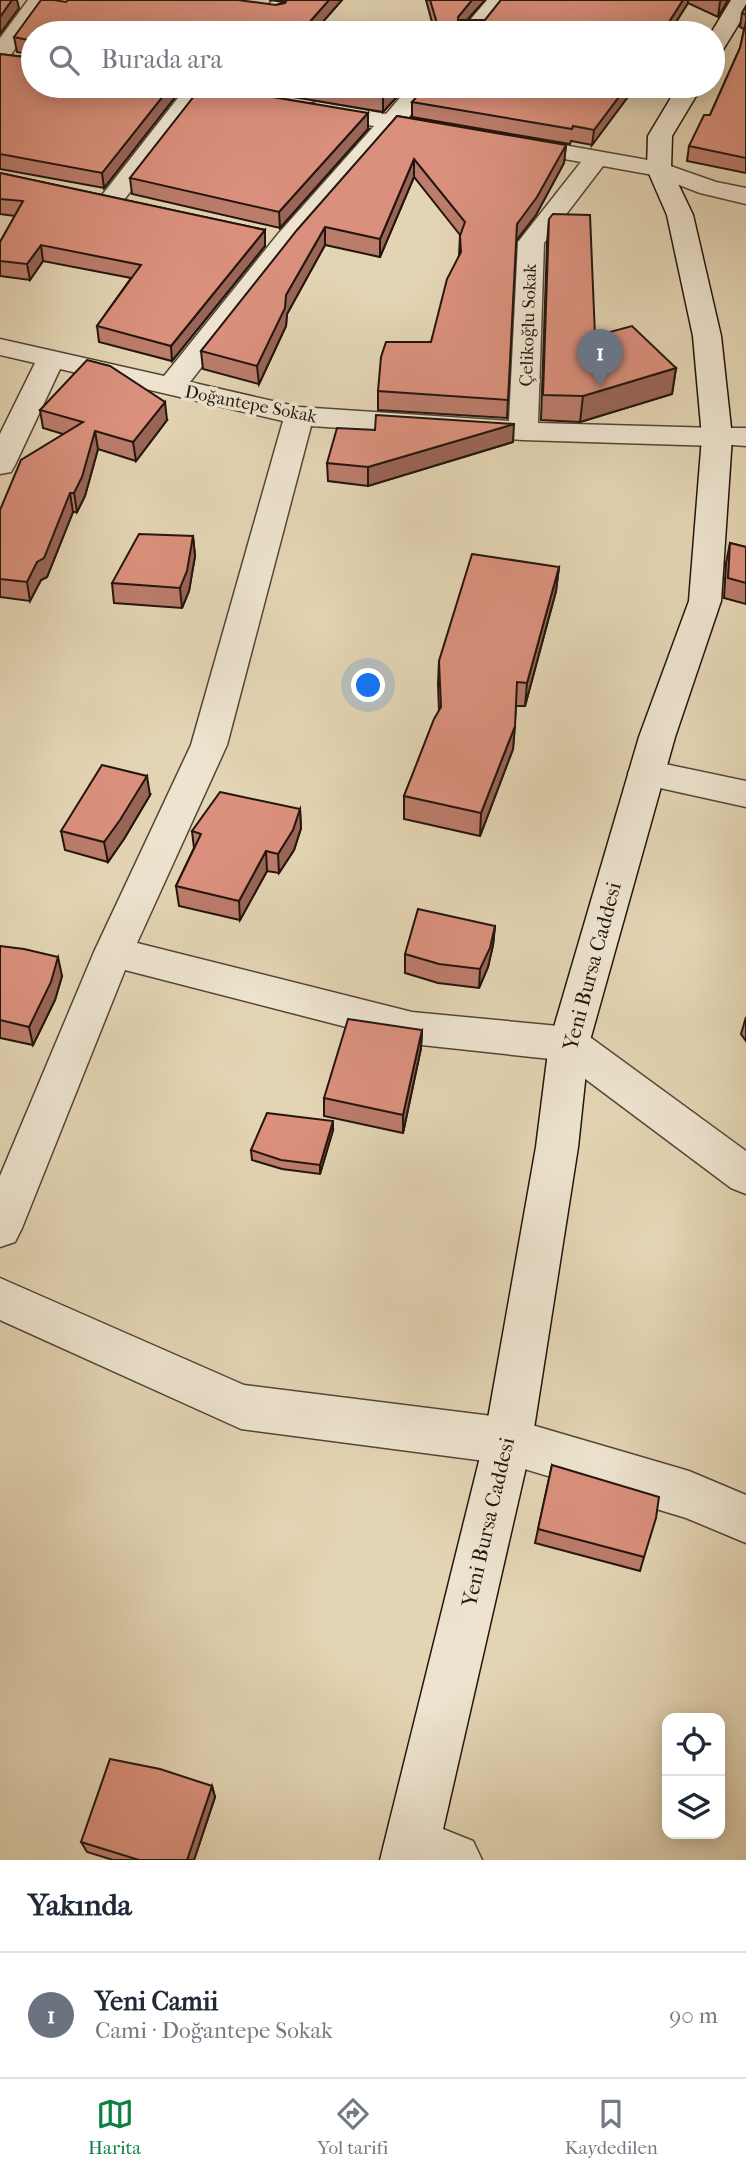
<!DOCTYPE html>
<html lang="tr">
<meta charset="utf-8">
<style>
:root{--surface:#fff;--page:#f2f2f3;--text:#1f2937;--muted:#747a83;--line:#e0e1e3;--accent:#0b8043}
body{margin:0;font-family:"IM FELL French Canon",serif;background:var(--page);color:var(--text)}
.controls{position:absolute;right:21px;bottom:21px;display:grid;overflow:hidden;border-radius:14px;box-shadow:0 4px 18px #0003}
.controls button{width:63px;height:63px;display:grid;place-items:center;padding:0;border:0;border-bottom:2px solid var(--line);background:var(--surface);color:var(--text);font:35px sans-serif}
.you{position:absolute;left:369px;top:686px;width:24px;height:24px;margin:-18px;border:5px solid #fff;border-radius:50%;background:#1a73e8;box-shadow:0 0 0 10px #1a73e833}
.badge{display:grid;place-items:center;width:46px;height:46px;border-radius:50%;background:var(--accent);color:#fff;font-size:23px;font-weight:700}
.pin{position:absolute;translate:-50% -58px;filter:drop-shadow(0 2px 4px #0008)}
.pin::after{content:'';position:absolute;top:37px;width:24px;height:21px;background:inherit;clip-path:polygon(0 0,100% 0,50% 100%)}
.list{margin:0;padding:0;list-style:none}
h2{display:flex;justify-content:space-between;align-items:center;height:91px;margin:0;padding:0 28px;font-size:30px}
h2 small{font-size:23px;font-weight:400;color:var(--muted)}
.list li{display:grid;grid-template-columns:46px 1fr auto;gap:21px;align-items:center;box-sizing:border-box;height:126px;padding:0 28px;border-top:2px solid var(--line)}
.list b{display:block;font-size:26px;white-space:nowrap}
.list p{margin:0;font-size:23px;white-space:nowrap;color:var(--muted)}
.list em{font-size:23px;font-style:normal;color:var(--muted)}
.icon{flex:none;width:38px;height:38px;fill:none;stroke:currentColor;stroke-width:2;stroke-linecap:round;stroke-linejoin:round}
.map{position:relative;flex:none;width:746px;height:1860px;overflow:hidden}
.search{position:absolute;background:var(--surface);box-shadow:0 4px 18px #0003;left:21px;right:21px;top:21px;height:77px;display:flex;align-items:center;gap:18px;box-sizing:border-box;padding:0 24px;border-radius:38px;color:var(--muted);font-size:26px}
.sheet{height:217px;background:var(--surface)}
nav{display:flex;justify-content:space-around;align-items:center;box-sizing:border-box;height:98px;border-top:2px solid var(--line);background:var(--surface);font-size:19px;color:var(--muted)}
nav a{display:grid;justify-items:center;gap:4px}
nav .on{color:var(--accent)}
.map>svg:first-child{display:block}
</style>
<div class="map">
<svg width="746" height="1860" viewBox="0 0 746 1860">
<rect width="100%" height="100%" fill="#e3d4b3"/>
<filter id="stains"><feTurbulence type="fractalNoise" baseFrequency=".00286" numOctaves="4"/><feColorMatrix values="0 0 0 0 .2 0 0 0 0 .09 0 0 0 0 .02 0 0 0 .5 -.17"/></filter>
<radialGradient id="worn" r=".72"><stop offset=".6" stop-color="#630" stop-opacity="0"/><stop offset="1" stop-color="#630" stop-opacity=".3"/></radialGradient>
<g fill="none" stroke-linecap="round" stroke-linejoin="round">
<defs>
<g id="minor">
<path d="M28,0h22l-42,59 -8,2v-23z"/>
<path d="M273,0h23l-31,33h-23z"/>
<path d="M487,0h23l-28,33h-23z"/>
<path d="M161,86h56l41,7 4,5 -4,5 -8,2 -47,-7 -83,107 -9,3 -9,-3 -4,-5 4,-5 79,-101 -16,-3z"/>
<path d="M410,86h25l-27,32 45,8 3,5 -3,5 -9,2 -47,-8 -101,116 -106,136 109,25 210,14 9,-179 63,-80 -77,-14 -3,-5 3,-5 9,-2 146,26 57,20 30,6v16l-46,-11 -47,-18 -50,-9 -59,77 -6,180 179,5 11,3 4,6 -4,6 -11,3 -194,-6 -212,-14 -84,319 -90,198 275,69 157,15 14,5 163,119v43l-15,-6 -171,-128 -148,-16 -287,-74 -103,258 -7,14 -15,5v-71l94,-224 97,-207 92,-324 -223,-52 -45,96 -4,7 -11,2v-40l35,-71 -35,-8v-16l164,37 114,-142 96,-108 -65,-12 -4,-5 4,-5 8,-2 69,12z"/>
<path d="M646,760l100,21v26l-113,-25 -5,-9 5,-9z"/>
<path d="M0,1278l244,107 264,33 181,53 57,24v48l-60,-25 -178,-54 -267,-35 -241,-109z"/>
<path d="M413,1817l60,24 9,19h-90l-6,-16 8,-19z"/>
</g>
<path id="tertiary" d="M717,428h29v18l-40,-3 -4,-6 4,-6z"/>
<g id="secondary">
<path d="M731,0h15v12l-25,41 -8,2 -2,-22z"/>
<path d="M678,86h24l-30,50 -1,33 22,46 28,121 11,101 -11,164 -46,136 -86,307 -11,103 -46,294 -96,419h-56l104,-419 52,-294 13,-103 90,-307 50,-136 13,-164 -9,-101 -26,-121 -20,-46 1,-33z"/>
</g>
</defs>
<use href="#minor" stroke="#544537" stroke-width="3"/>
<use href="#tertiary" stroke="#544537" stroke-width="3"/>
<use href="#secondary" stroke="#24150e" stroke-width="3"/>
<use href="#minor" fill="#ede3ce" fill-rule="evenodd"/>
<use href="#tertiary" fill="#ede3ce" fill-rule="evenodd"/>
<use href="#secondary" fill="#ede3ce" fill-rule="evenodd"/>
</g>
<g fill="#bb7c6b" stroke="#24150e" stroke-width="2">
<path d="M269,0h73l-29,33h-280l143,63 -72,92 -104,-19v-115l33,4v-3l-16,-3 -3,-15 52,-35 210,3 9,-3z"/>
<path d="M426,0h59l-18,20h18l16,-20h227l-10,17 -30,-14 -19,30h-234z"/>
<path d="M746,6v167l-59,-12 2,-15 21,-31 30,-67 4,-19 -4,-2 2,-14z"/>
<path d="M227,86h180l-24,26z"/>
<path d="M636,86l-44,59 -21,-4 -1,3 -158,-27v-15z"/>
<path d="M397,116l169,29 -2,18 -28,52 -20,26 -9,177 -129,-8v-19l53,-49 28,-86 1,-21 -46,-58 -34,80 -55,-12 -38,69 -1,12 -27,58 -56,-15 -2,-18z"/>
<path d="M368,129l-88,99 -148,-34 -2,-16z"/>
<path d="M0,173l265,57v16l-93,115 -73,-19 -2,-16 34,-48 -88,-17 -13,19 -30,-4v-34l15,-26 -15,-2z"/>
<path d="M549,219l46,117 81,32 -4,26 -92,28 -39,-2 6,-176z"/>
<path d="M40,410l127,10 -31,41 -38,-12 -13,47 -8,16h-4l-26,65 -6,3 -11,21 -30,-4v-87l63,-76 -20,-6z"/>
<path d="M375,430l138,12 -145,44 -40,-5 -1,-18z"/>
<path d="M193,536l2,20 -6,35 -7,17 -68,-5 -2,-20z"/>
<path d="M730,543l16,4v57l-22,-6 2,-35z"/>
<path d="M559,567l-3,24 -31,115h-9l-3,43 -33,87 -76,-17v-23l35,-85 -1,-27 1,-23z"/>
<path d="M150,795l-26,44 -16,23 -43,-12 -4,-19z"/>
<path d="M300,809l1,19 -7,22 -15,23 -12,-2 -27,49 -61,-14 -3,-20 18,-38 -2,-17z"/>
<path d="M495,926l-2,19 -5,22 -9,21 -41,-5 -33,-10v-19z"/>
<path d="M0,946l62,30 -7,24 -22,45 -33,-7z"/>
<path d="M746,1017v24l-5,-7z"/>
<path d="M422,1030l-1,18 -18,85 -79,-17v-18z"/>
<path d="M333,1130l-13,44 -38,-5 -30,-9 -1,-10z"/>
<path d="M552,1465l92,92 -4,14 -105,-28z"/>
<path d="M212,1786l3,11 -21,63h-81l-26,-8 -6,-10z"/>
</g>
<g fill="#996557" stroke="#24150e" stroke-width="2">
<path d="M12,0h5l2,8 -19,26v-17z"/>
<path d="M329,0h13l-29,33h-13z"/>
<path d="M472,0h13l-28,31 1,-14z"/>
<path d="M683,0h5v3l-19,30h-7z"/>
<path d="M721,0h7l-10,17 2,-15z"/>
<path d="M171,86h4l1,10 -72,92 -2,-15z"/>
<path d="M393,86h14l-24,26v-15z"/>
<path d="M627,86h9l-44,59 2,-15z"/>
<path d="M368,113v16l-88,99 -1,-16z"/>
<path d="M566,145l-2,18 -28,52 -21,27 2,-18z"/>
<path d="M414,159v18l-34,80v-18z"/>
<path d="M325,227v18l-38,69 -1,12 -27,58 -2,-18 29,-71z"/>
<path d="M265,230v16l-93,115 -1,-15z"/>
<path d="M41,245l2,16 -13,19 -3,-16z"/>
<path d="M676,368l-4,26 -92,28 3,-26z"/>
<path d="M165,402l2,18 -31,41 -3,-19z"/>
<path d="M514,424l-1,18 -145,44v-19z"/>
<path d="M95,431l3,18 -13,47 -8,16 -3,-19z"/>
<path d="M70,493l3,19 -26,65 -6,3 -11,21 -3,-19z"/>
<path d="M193,536l2,20 -6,35 -7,17 -2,-20z"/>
<path d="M559,567l-3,24 -31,115 2,-23z"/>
<path d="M515,726l-2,23 -33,87 1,-23z"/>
<path d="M147,776l3,19 -26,44 -16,23 -4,-20z"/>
<path d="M300,809l1,19 -7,22 -15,23 -1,-19z"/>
<path d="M266,851l1,20 -27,49 -1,-19z"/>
<path d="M495,926l-2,19 -5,22 -9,21 1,-19z"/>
<path d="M58,957l4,19 -7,24 -22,45 -4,-18z"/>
<path d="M422,1030l-1,18 -18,85v-18z"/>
<path d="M333,1121v9l-13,44v-9z"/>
<path d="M212,1786l3,11 -21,63h-7z"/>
</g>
<g fill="#da907c" stroke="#24150e" stroke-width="2">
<path d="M0,0h12l-12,17z"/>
<path d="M41,0h13l12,2 2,-2h170l38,5 9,-2 2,-3h42l-29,33h-267v53h138l-69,87 -102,-19v-100l33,4v-17l-19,-4z"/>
<path d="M430,0h42l-14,17v3h27l16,-20h182l-21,33h-222z"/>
<path d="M746,6v9l-4,-2z"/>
<path d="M746,21v137l-57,-12 15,-31h6l30,-67z"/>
<path d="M389,27l44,6h-44z"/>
<path d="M202,86h5l161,27 -89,99 -149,-34z"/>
<path d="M315,86h78l-10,11z"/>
<path d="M426,86h201l-33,44 -21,-4 -1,3 -160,-27z"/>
<path d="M397,116l169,29 -29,52 -20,27 -9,176 -130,-9 3,-34 5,-15h45l16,-63 14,-27 -1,-16 5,-14 -51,-63 -34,80 -55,-12 -39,68 -1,13 -28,58 -56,-15 96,-121z"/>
<path d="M0,173l265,57 -94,116 -74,-20 44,-61 -100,-20 -14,19 -27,-3v-19l23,-41 -23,-2z"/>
<path d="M553,214l37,1 5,121 37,-10 44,42 -93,28 -40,-1 6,-176z"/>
<path d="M87,360l23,6 55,36 -32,40 -38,-11 -13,46 -8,16h-4l-26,65 -7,4 -10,20 -27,-3v-69l21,-50 62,-38 -43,-12z"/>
<path d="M376,415l138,9 -146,43 -41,-4 10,-35 38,2z"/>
<path d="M139,534l54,2 -6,35 -7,17 -68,-5z"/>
<path d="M730,543l16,4v36l-18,-5z"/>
<path d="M472,554l87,13 -32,116 -10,-1 -2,44 -34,87 -77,-17 30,-77 7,-12 -2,-46z"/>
<path d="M102,765l45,11 -27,44 -16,22 -43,-11z"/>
<path d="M220,792l80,17 -7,21 -15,24 -12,-3 -27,50 -63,-15 25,-52 -9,-3z"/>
<path d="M418,909l77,17 -5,22 -10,21 -41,-5 -34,-10z"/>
<path d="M0,946l24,3 34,8 -7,25 -22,45 -29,-7z"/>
<path d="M348,1019l74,11 -19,85 -79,-17z"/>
<path d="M267,1113l66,8 -13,44 -39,-5 -30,-10z"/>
<path d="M552,1465l107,32 -3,21 -12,39 -106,-28z"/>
<path d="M110,1759l50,10 52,17 -25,74h-48l-58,-18z"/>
</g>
<g text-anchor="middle" stroke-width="7" stroke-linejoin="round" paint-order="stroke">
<g font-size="18" fill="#24150e" stroke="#ede3ce">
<text transform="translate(528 325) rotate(-88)" y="6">Çelikoğlu Sokak</text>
<text transform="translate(251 404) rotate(11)" y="6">Doğantepe Sokak</text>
</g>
<g font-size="21" fill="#24150e" stroke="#ede3ce">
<text transform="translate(592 966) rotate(-75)" y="7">Yeni Bursa Caddesi</text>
<text transform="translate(488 1522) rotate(-77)" y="7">Yeni Bursa Caddesi</text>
</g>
</g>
<rect width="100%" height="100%" filter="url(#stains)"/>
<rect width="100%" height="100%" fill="url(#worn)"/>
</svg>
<div class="controls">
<button><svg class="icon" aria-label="locate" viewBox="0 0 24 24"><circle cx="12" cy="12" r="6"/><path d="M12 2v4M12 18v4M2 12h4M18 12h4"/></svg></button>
<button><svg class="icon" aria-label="layers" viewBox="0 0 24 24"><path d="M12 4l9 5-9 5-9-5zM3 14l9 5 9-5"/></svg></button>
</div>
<div class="you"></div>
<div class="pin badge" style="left:600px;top:387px;background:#6b7280">1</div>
<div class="search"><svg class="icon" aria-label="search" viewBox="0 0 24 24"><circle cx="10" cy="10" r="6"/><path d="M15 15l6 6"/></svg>Burada ara</div>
</div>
<section class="sheet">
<h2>Yakında<small></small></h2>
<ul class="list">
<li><span class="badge" style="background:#6b7280">1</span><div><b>Yeni Camii</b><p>Cami · Doğantepe Sokak</p></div><em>90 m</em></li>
</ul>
</section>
<nav>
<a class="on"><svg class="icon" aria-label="map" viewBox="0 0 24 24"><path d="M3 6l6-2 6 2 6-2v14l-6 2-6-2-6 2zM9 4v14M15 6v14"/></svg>Harita</a>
<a><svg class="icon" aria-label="directions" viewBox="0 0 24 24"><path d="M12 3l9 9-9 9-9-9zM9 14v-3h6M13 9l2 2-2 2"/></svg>Yol tarifi</a>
<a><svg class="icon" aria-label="saved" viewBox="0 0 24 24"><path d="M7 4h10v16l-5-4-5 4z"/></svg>Kaydedilen</a>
</nav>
